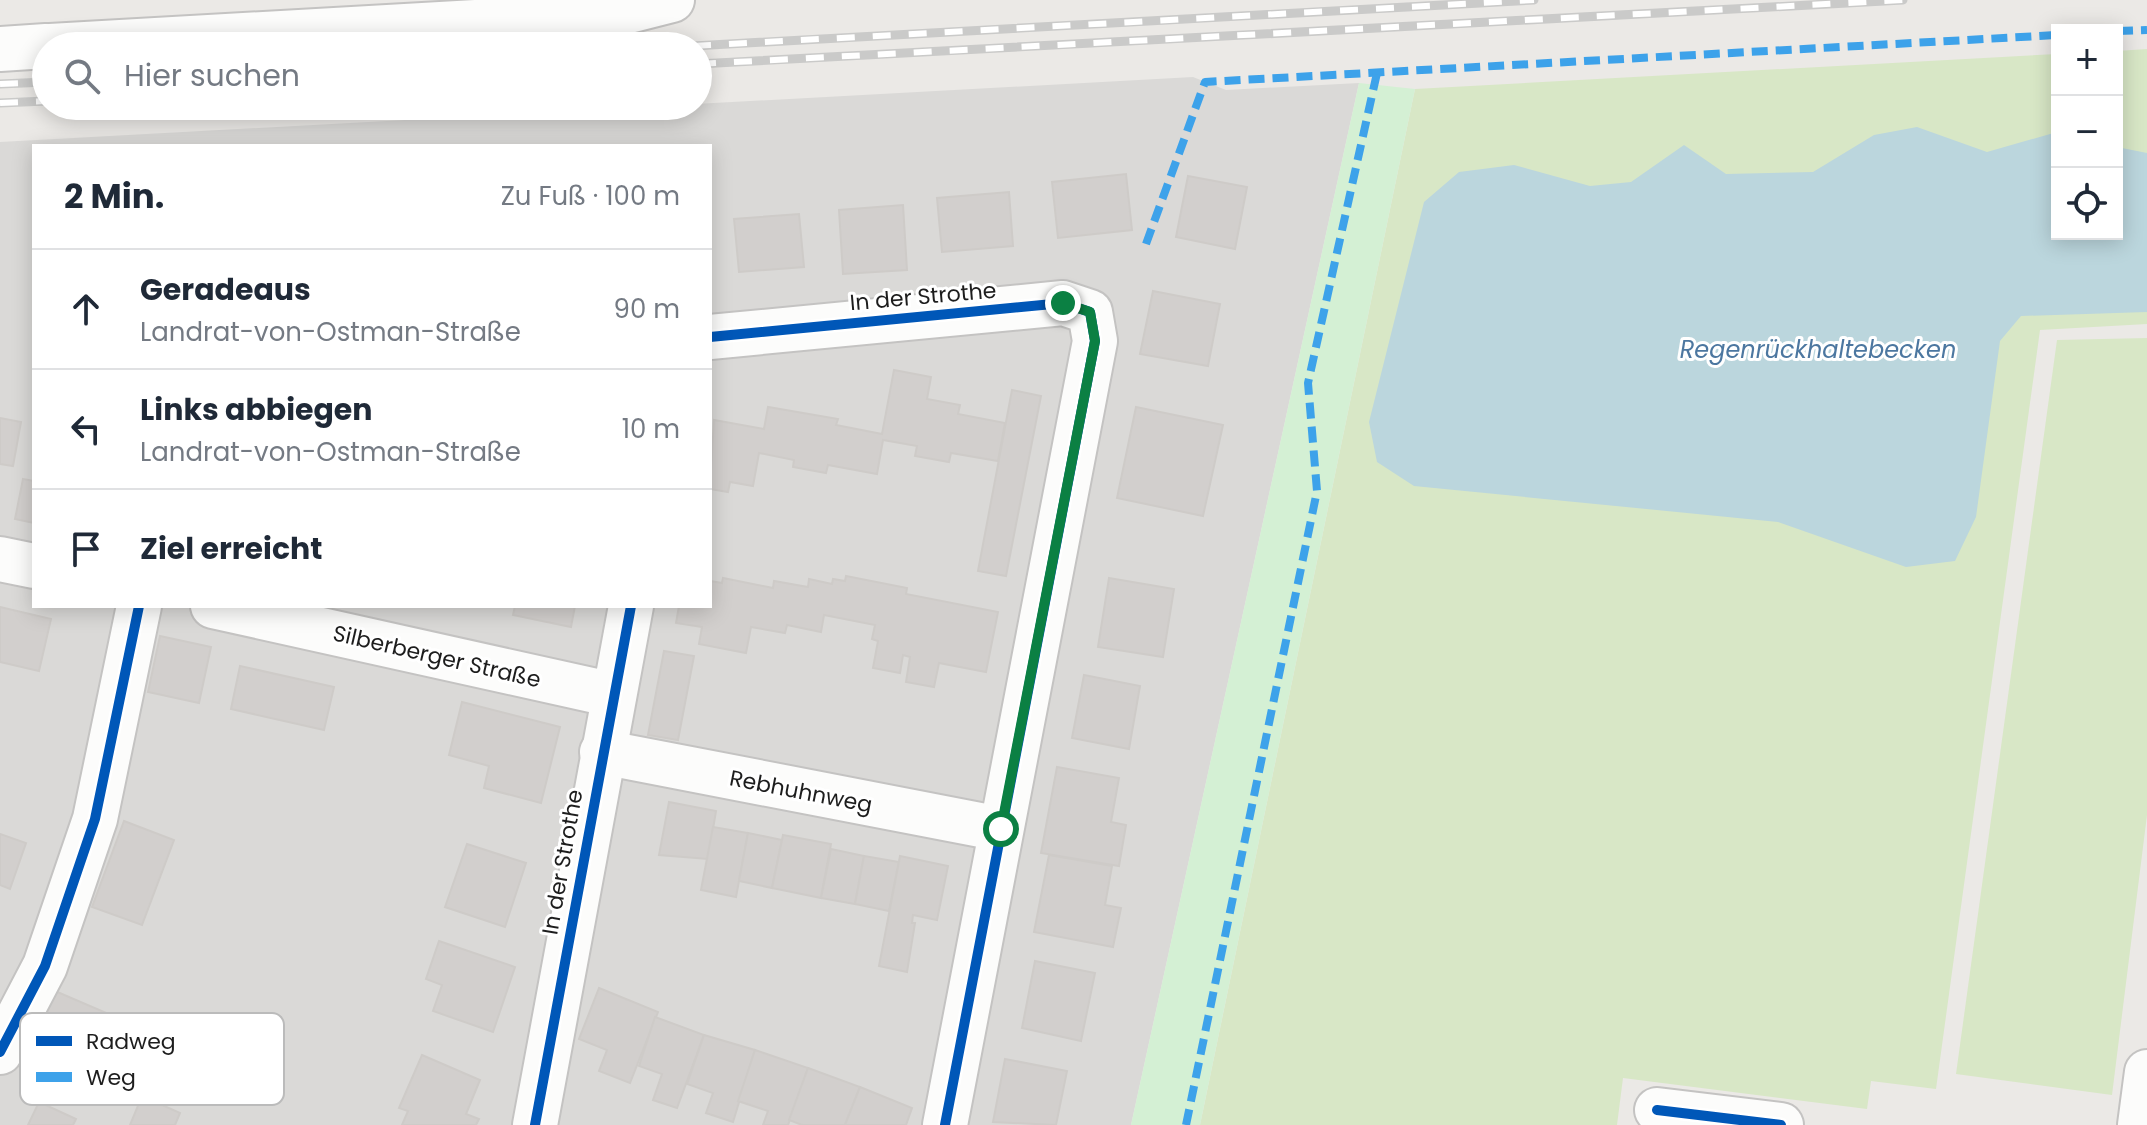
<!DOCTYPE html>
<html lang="de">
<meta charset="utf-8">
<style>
:root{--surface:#fff;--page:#f6f6f7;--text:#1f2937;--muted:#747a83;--line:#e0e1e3}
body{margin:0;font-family:Poppins,sans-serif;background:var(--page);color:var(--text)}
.controls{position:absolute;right:24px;top:24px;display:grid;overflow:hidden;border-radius:0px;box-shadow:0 4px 20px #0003}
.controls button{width:72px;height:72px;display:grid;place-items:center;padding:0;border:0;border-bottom:2px solid var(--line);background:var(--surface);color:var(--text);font:40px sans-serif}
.stop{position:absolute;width:24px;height:24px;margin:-18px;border:6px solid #0b8043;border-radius:50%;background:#fff}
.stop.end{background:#0b8043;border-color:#fff;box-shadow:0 2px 8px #0008}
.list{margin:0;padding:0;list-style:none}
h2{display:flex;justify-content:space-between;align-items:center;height:104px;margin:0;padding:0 32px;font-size:34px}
h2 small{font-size:26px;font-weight:400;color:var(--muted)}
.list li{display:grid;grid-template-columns:52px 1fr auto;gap:24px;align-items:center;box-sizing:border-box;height:120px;padding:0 32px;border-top:2px solid var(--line)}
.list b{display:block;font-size:30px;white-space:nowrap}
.list p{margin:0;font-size:26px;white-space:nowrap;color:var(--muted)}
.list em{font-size:26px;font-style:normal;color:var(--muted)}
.icon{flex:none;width:44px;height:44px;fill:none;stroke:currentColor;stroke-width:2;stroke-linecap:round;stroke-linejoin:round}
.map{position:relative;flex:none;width:2147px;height:1125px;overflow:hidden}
.search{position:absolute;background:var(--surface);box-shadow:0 4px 20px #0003;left:32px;top:32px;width:680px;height:88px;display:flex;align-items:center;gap:20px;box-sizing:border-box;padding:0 28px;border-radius:44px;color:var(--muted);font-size:30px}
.panel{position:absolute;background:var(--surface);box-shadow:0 4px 20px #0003;left:32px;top:144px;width:680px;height:464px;border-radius:0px}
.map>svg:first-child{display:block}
</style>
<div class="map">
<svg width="2147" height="1125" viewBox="0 0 2147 1125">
<rect width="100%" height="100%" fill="#ebe9e6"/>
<path fill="#dad9d7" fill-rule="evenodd" d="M1193,77l33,13 133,-7 -228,1042h-1131v-983zM34,146h676v460h-676z"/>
<g fill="#d8e7c6">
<path d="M2147,49v275l-107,6 -104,759 -65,-8 -4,28 -244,-31 -6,47h-417l215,-1036 642,-35v180h60v-183z"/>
<path d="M2147,338v477l-35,280 -156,-21 101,-734z"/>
</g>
<path fill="#d4f0d4" d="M1359,83l56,6 -215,1036h-69z"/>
<path fill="#bbd6dd" d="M1917,127l70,25 70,-20v102h60v-87l30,6v159l-126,4 -21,25 -24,176 -21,44 -49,6 -128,-45 -364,-36 -37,-24 -8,-40 55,-220 35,-30 55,-7 76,21 41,-4 53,-37 42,29 87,-2 61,-37z"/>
<g fill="#d2cfcd" stroke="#cecbc8" stroke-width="2">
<path d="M1126,174l6,56 -74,8 -6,-56z"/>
<path d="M1188,176l59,11 -12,62 -59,-12z"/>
<path d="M1009,192l4,54 -71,6 -5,-54z"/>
<path d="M903,205l4,65 -64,4 -4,-64z"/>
<path d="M799,214l5,53 -65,5 -5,-53z"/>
<path d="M1153,291l67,13 -12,62 -68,-12z"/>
<path d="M894,370l37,7 -4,22 33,6 -2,9 47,9 -7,38 -47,-8 -2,9 -34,-6 2,-10 -34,-6 -6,34 -49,-9 -2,8 -33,-6 1,-7 -35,-7 -6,33 -23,-4 -2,10 -18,-3 4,-69 50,9 4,-22 70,12 -2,6 46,9z"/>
<path d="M1012,390l29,6 -35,180 -28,-5z"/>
<path d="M1136,407l87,18 -20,91 -86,-18z"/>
<path d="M0,418l21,4 -8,44 -13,-2z"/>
<path d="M23,479l11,2v42l-19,-4z"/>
<path d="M846,576l61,12 -1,6 92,18 -12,60 -47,-9 -5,24 -28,-5 4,-25 -7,-2 -3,18 -27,-5 5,-27 -6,-2 3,-14 -51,-10 -3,17 -34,-7 -2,8 -34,-6 -5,26 -47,-9 3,-17 -26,-4 3,-17h31v-25l12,2 1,-5 50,10 1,-7 34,6 1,-8 23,5 1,-5 12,2z"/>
<path d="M1109,578l65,11 -11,68 -65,-10z"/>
<path d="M515,606h60l-4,21 -58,-12z"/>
<path d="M0,607l51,12 -12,52 -39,-9z"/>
<path d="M160,636l51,11 -12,56 -51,-11z"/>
<path d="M664,651l30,5 -16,84 -30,-5z"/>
<path d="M240,666l94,21 -10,43 -93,-21z"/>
<path d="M1084,675l56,11 -11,63 -57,-11z"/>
<path d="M462,702l98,25 -19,76 -57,-15 5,-22 -40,-11z"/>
<path d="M1057,767l62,11 -8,44 15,3 -7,41 -78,-13z"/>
<path d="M669,802l47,9 -8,48 -49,-4z"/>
<path d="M124,821l50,19 -32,85 -50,-18z"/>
<path d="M713,827l35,6 -12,64 -35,-7z"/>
<path d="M748,833l34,7 -10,48 -33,-7z"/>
<path d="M0,834l26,9 -16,46 -10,-4z"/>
<path d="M783,835l48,9 -10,54 -49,-10z"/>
<path d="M467,844l59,19 -21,64 -60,-20z"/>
<path d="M831,849l33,7 -9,48 -34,-6z"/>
<path d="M1049,855l63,11 -7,39 16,3 -8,39 -79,-15z"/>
<path d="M864,856l35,6 -10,49 -34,-7z"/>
<path d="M900,856l48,10 -11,54 -24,-5 -1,8h3l-8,49 -28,-6z"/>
<path d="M439,941l76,26 -22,65 -60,-21 9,-26 -16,-6z"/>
<path d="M1035,961l60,12 -14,68 -59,-13z"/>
<path d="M599,988l59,24 -28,71 -31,-12 8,-21 -28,-11z"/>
<path d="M55,991l63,27 -25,59 -63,-28z"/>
<path d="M655,1017l49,18 -27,73 -24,-8 9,-26 -23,-8z"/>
<path d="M704,1035l51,15 -22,72 -27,-9 7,-20 -26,-9z"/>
<path d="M755,1050l53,18 -20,57h-25l5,-14 -30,-10z"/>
<path d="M422,1055l58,25 -14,34 13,5 -3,6h-74l6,-14 -9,-3z"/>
<path d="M1005,1059l62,12 -11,54 -63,-3z"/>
<path d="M808,1068l52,19 -15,38h-43l-13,-5z"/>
<path d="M860,1087l52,21 -6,17h-61z"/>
<path d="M142,1096l38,17 -5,12h-45z"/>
<path d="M39,1102l37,17 -3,6h-45z"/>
</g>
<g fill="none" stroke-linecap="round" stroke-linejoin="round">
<defs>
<g id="minor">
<path d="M50,46l567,-32 55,-14"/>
<path d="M0,49l46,-3"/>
<path d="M710,337l353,-34 27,9 5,29 -150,784"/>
<path d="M0,559l34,7"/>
<path d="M213,606l401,89"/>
<path d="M602,752l399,77"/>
<path d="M0,1052l45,-86 50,-147 44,-213"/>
<path d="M1657,1110l124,15"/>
<path d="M535,1125l96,-519"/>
<path d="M2140,1125l7,-53"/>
</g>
</defs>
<use href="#minor" stroke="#c4c3c2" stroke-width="48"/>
<use href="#minor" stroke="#fcfcfb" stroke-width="44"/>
<defs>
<g id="rail">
<path d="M693,46l841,-46"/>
<path d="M698,64l1205,-64"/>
<path d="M0,84l46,-2"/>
<path d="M0,103l46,-2"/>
</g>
</defs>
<use href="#rail" stroke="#cacac9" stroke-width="9"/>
<use href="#rail" stroke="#fff" stroke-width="6" stroke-dasharray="18" stroke-linecap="butt"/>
<g stroke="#3da2ea" stroke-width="8" stroke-dasharray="16 8" stroke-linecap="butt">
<path d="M2117,31l30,-1"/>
<path d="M1146,244l59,-162 852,-47"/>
<path d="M1186,1125l131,-634 -9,-108 69,-310"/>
</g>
<defs>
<g id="cycleway">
<path d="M710,337l353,-34 27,9 5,29 -150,784"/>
<path d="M0,1052l45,-86 50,-147 44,-213"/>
<path d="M1657,1110l124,15"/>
<path d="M535,1125l96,-519"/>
</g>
</defs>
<use href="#cycleway" stroke="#fff" stroke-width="15"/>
<use href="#cycleway" stroke="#0057b8" stroke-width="10"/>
</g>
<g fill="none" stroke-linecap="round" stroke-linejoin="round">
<path stroke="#0b8043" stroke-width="10" d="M1001,829l94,-488 -5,-29 -27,-9"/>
</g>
<g text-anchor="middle" stroke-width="6" stroke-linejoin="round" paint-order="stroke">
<g font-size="22" fill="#1d1d1d" stroke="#fff">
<text transform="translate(923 296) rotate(-5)" y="8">In der Strothe</text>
<text transform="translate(437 656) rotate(13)" y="8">Silberberger Straße</text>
<text transform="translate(801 791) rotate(11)" y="8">Rebhuhnweg</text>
<text transform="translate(562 862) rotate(-80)" y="8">In der Strothe</text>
</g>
<g font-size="24" font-style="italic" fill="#4c77a0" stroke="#fff">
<text x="1818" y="358">Regenrückhaltebecken</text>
</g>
</g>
<rect x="20" y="1013" width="264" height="92" rx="12" fill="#fff" stroke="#bbb" stroke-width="2"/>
<rect x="36" y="1036" width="36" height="10" fill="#0057b8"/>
<rect x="36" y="1072" width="36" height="10" fill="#3da2ea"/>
<g font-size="22" fill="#1d1d1d">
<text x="86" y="1049">Radweg</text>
<text x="86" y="1085">Weg</text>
</g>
</svg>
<div class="controls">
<button>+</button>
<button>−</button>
<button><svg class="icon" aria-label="locate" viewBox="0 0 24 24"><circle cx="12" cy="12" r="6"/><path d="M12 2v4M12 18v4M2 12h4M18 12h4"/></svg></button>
</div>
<div class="stop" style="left:1001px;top:829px"></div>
<div class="stop end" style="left:1063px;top:303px"></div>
<div class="search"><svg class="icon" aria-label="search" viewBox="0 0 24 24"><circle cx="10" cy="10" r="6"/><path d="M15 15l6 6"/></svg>Hier suchen</div>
<section class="panel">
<h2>2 Min.<small>Zu Fuß · 100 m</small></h2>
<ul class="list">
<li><svg class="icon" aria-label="ahead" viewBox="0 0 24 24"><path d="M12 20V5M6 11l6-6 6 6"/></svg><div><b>Geradeaus</b><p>Landrat-von-Ostman-Straße</p></div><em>90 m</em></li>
<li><svg class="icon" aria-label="left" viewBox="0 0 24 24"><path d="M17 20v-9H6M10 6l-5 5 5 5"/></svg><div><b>Links abbiegen</b><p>Landrat-von-Ostman-Straße</p></div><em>10 m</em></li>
<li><svg class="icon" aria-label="arrive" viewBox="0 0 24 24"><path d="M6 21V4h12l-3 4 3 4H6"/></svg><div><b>Ziel erreicht</b></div></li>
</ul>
</section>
</div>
